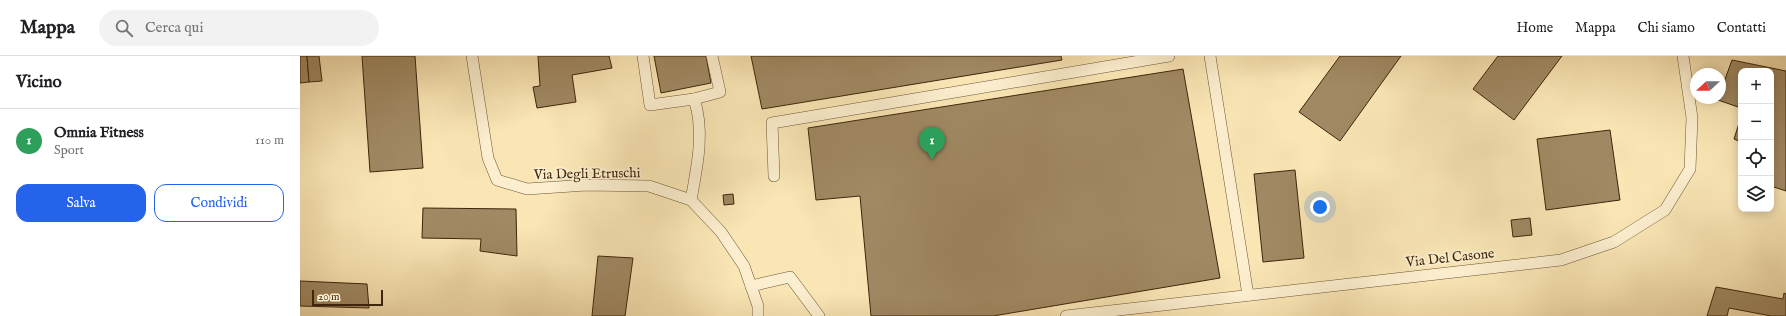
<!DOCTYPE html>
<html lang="it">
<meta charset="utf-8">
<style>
:root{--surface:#fff;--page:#f2f2f2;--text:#202124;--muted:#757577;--line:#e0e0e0;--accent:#2563eb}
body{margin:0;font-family:"IM FELL English",serif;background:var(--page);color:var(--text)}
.controls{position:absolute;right:12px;top:12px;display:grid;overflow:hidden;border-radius:8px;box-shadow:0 2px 10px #0003}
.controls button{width:36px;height:36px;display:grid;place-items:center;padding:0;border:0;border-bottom:1px solid var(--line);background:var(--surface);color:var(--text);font:20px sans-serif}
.compass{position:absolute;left:1390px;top:12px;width:36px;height:36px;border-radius:50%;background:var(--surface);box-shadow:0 2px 10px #0003;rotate:248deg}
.scale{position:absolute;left:12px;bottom:10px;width:71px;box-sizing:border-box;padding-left:4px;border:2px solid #3f250b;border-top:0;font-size:11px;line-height:14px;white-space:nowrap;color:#3f250b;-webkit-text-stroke:3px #fcefcf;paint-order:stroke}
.you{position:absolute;left:1020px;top:151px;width:14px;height:14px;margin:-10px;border:3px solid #fff;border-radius:50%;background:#1a73e8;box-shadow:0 0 0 6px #1a73e833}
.badge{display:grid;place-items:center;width:26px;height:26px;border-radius:50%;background:var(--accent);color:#fff;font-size:13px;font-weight:700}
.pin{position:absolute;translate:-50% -33px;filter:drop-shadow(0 1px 2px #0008)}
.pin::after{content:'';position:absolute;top:21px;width:14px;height:12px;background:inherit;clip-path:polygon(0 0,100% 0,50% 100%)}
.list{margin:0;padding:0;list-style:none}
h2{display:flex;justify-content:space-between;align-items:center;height:52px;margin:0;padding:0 16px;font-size:17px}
h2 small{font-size:13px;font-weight:400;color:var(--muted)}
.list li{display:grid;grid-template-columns:26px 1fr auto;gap:12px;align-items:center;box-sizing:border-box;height:64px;padding:0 16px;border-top:1px solid var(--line)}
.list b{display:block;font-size:15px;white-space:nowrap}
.list p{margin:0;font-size:13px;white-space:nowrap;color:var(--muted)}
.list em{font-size:13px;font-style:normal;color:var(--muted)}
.actions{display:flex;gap:8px;padding:12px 16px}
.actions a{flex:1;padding:9px 0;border:1px solid var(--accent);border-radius:12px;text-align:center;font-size:14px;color:var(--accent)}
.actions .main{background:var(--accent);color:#fff}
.icon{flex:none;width:22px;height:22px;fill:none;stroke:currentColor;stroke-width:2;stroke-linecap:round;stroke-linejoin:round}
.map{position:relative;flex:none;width:1486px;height:260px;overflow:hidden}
header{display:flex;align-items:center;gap:24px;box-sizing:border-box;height:56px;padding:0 20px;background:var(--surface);border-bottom:1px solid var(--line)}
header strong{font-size:19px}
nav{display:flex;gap:22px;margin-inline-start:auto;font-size:14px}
.search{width:280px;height:36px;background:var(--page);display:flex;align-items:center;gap:10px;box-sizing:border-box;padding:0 14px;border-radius:22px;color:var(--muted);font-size:15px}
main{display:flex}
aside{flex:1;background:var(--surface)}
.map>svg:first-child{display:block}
</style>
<header>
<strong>Mappa</strong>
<div class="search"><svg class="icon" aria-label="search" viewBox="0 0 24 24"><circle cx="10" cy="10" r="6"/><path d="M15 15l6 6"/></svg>Cerca qui</div>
<nav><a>Home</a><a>Mappa</a><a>Chi siamo</a><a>Contatti</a></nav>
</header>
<main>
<aside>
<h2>Vicino<small></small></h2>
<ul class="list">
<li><span class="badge" style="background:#2e9e5b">1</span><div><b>Omnia Fitness</b><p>Sport</p></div><em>110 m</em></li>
</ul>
<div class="actions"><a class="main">Salva</a><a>Condividi</a></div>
</aside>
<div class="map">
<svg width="1486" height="260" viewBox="0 0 1486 260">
<rect width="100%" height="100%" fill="#fae6b5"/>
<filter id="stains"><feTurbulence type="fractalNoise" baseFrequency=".005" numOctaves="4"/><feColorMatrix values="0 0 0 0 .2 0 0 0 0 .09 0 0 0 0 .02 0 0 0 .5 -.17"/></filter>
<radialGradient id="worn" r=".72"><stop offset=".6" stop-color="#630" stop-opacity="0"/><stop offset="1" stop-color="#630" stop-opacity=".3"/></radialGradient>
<g fill="#a08963" stroke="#3f250b">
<path d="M0,0h7l2,26 -9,1z"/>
<path d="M7,0h12l3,25 -13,1z"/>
<path d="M62,0h53l8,112 -53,4z"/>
<path d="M238,0h71l3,12 -40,7 4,27 -39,6 -4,-21 7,-1z"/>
<path d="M354,0h52l5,27 -50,10z"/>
<path d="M451,0h310l1,4 -300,49z"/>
<path d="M1040,0h61l-61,85 -41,-29z"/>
<path d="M1198,0h64l-48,64 -41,-31z"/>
<path d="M1432,4l54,11v120l-15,-5v-115h-30v37l-23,-8 2,-2v-5z"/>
<path d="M883,13l37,209 -227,38h-122l-11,-120 -44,4 -8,-72z"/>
<path d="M1441,61v25l-7,-3z"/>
<path d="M1310,74l10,70 -74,10 -9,-71z"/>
<path d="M995,114l9,88 -41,4 -9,-88z"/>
<path d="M433,138l1,10 -10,1 -1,-10z"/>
<path d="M123,152l93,1 1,47 -37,-5 1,-12 -59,-1z"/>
<path d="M1230,162l2,17 -19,2 -2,-17z"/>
<path d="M298,200l35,2 -8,58h-33z"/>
<path d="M0,225l67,3 2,24 -69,-2z"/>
<path d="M1416,231l67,12 1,-6 2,1v22h-15l-42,-8 -2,8h-20z"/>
</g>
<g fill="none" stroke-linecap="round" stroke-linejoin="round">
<defs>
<g id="lane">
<path d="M172,0l16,102 9,22 30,9 60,-4 62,1 42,14 30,32 23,34 14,40v10"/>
<path d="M343,0l7,49 44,-6 26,-7 -8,-36"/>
<path d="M910,0l38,239"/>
<path d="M474,120l-2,-53 397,-67"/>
<path d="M391,144c6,-33 14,-69 3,-101"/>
<path d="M451,230l39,-9 29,39"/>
<path d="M766,260l495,-56 53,-18 51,-32 25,-41 2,-51 -9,-62"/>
</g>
</defs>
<use href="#lane" stroke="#6e5536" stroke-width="12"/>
<use href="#lane" stroke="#fcefcf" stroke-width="11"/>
</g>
<g text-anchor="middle" stroke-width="3.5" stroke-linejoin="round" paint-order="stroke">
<g font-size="14" fill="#3f250b" stroke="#fcefcf">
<text transform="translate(287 117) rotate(-1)" y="5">Via Degli Etruschi</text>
<text transform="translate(1150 201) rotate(-6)" y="5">Via Del Casone</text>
</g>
</g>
<rect width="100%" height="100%" filter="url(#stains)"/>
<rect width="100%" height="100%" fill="url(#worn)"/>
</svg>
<div class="controls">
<button>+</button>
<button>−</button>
<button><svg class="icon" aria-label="locate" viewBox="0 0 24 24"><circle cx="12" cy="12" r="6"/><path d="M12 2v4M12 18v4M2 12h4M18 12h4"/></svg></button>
<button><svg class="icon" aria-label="layers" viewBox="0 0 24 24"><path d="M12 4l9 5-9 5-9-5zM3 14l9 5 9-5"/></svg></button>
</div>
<svg class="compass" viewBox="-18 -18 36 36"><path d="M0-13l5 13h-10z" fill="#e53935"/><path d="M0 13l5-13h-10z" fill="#757577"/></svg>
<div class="scale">20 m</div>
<div class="you"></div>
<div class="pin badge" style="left:632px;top:104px;background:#2e9e5b">1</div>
</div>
</main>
